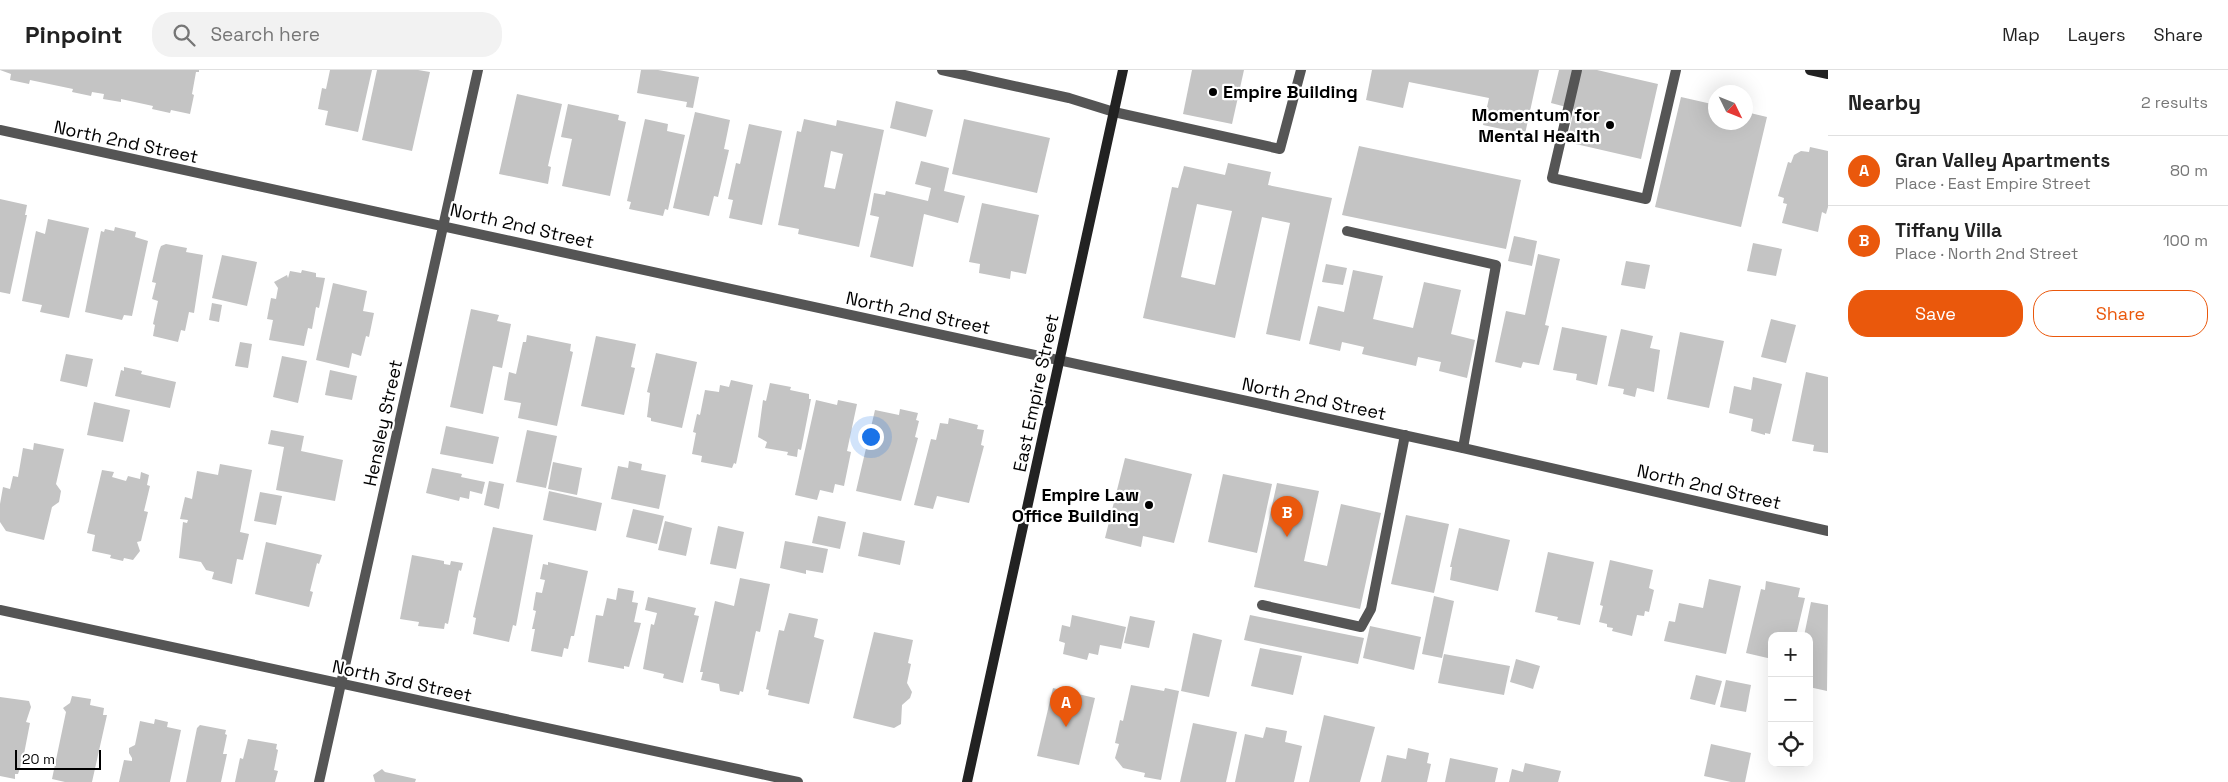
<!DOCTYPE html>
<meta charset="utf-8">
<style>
:root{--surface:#fff;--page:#f2f2f2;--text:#222;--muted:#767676;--line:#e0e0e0;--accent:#ea580c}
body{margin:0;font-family:"Space Grotesk",sans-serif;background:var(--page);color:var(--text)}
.controls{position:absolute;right:15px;bottom:15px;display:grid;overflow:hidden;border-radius:10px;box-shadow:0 5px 20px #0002}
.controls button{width:45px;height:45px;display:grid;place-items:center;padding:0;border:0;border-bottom:1px solid var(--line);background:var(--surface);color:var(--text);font:25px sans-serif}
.compass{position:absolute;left:1708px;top:15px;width:45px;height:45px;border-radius:50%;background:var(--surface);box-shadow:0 5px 20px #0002;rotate:133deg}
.scale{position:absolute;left:15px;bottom:12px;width:86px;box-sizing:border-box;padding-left:5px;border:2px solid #000;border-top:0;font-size:14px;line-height:18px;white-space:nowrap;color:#000;-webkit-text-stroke:4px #fff;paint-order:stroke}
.you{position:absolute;left:870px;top:366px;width:18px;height:18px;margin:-12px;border:4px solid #fff;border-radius:50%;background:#1a73e8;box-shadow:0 0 0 8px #1a73e833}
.badge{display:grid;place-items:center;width:32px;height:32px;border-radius:50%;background:var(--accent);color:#fff;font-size:16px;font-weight:700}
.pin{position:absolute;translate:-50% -41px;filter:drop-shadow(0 1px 2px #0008)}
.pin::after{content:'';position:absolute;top:26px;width:18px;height:15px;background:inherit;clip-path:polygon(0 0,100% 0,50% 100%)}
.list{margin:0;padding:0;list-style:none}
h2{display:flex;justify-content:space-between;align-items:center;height:65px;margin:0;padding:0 20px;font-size:21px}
h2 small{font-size:16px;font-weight:400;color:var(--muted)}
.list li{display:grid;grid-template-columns:32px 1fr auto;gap:15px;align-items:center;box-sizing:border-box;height:70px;padding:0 20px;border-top:1px solid var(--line)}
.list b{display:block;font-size:19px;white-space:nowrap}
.list p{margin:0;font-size:16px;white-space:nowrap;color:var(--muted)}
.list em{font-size:16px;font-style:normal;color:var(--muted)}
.actions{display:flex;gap:10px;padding:15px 20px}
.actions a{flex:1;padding:11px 0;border:1px solid var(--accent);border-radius:20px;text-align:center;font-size:18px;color:var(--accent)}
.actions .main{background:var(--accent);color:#fff}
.icon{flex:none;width:28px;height:28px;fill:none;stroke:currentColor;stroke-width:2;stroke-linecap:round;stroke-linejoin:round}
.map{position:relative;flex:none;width:1828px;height:712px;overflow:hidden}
header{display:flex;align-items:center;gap:30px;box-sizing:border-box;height:70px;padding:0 25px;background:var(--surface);border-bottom:1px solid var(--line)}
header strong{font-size:24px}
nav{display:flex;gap:28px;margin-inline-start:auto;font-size:18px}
.search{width:350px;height:45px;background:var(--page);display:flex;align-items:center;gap:12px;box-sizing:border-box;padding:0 18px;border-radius:20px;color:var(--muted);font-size:19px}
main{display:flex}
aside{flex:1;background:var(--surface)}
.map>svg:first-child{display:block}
</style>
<header>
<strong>Pinpoint</strong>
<div class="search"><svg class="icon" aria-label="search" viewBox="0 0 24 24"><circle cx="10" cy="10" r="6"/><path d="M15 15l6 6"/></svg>Search here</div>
<nav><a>Map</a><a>Layers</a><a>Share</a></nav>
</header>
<main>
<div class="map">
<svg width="1828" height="712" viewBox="0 0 1828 712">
<rect width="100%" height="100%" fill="#fff"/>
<g fill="#c4c4c4" fill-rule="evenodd">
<path d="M0,0h199v2h-3l-4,22 2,1 -4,19 -19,-4 -1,3 -18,-4 1,-3 -32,-7v3l-18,-3 1,-5 -12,-2 -1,4 -19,-4 1,-3 -43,-9 -1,4 -19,-4 1,-6z"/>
<path d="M330,0h42l-14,62 -33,-7 3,-14 -10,-2 4,-21 4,1z"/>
<path d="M377,0h41l12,2 -18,79 -50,-11z"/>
<path d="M641,0h17l41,7 -6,31 -7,-1 1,-5 -50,-9z"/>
<path d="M1192,0h52l-12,54 -49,-10z"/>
<path d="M1372,0h167l-14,64 -42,-9 6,-27 -80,-16 -6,26 -37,-8z"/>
<path d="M1559,0h38l61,14 -17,75 -74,-17 7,-33 -23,-6z"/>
<path d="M517,24l45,10 -14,62 3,1 -3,17 -49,-10z"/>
<path d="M1681,27l35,8v17h30v-10l21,5 -26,110 -86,-20z"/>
<path d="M896,31l37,9 -7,27 -36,-9z"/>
<path d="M568,34l51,11 -1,5 8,2 -16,74 -48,-10 10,-47 -11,-2z"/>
<path d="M695,42l35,8 -6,29 5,1 -11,47 -4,-1 -5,20 -36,-8z"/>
<path d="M645,49l23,5 -1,7 18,4 -17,75 -3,-1 -2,7 -34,-7 2,-7 -4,-1z"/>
<path d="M804,49l32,7 1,-6 47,10 -25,117 -61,-13 1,-5 -21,-4 19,-94 4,1zM831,81l12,3 -8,35 -11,-2z"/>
<path d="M964,49l86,19 -13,55 -85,-19z"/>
<path d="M749,54l33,7 -20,94 -33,-7 4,-18 -5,-1 8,-36 4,1z"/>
<path d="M1359,76l162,34 -15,69 -164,-34z"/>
<path d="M1810,77l18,4v56l-2,7 -4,-2 -4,20 -36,-9 5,-19 -4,-1 1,-5 -6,-2 10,-34 3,1 3,-8 7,-4 8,1z"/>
<path d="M921,91l28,7 -5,23 21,5 -7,27 -34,-9 -11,53 -43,-10 9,-40 -9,-2 4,-22 11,2 1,-4 42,10 3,-13 -16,-4z"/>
<path d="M1228,93l43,9 -3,13 64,13 -32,143 -34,-7 24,-111 -28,-6 -27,121 -92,-20 29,-131 6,1 6,-22 41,9zM1197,134l35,7 -17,74 -34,-8z"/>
<path d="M0,129l27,6 -2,10h2l-17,79 -10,-2z"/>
<path d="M982,133l57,12 -13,59 -15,-3 -1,8 -31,-6 1,-9 -11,-2z"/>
<path d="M48,149l41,9 -20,90 -29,-6 2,-7 -20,-4 14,-70 9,3z"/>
<path d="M115,157l21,5 -1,5 13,4 -16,75 -8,-1 -2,5 -37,-8 16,-81 3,1 1,-3 9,2z"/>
<path d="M1514,166l23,5 -5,25 -24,-5z"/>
<path d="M1753,173l29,6 -6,27 -29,-5z"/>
<path d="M166,174l21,4 -1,4 17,3 -9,58 -5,-1 -4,19 -4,-1 -3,12 -25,-6 2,-11 -2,-1 5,-23 -6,-2 4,-16 -4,-1 7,-31 2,-5z"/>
<path d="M1538,184l22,5 -15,66 4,1 -10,39 -16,-3 -2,6 -26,-6 11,-51 19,4z"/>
<path d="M222,185l35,7 -10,44 -35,-8z"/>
<path d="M1626,191l24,4 -5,24 -24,-4z"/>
<path d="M1326,194l21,4 -4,17 -21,-3z"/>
<path d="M302,200l14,3v4l9,1 -6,30 -3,-1 -4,22 -4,-1 -4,18 -35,-6 4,-20 -6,-1 4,-21 5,1 2,-11 -4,-6 13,-7 1,3 2,-7 11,2z"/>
<path d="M1353,200l30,6 -10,43 40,9 11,-46 37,8 -10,44 24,6 -8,38 -28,-7 2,-9 -23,-5 -2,9 -54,-12 2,-7 -22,-5 -2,9 -31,-7 9,-38 26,6z"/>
<path d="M333,213l34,8 -4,20 11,2 -5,24 -3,-1 -5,20 -9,-3 -3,15 -33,-8z"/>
<path d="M212,233l10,2 -3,17 -10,-2z"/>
<path d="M471,239l28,6 -2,6 14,3 -9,44 -9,-2 -10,48 -33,-7z"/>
<path d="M1771,249l25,6 -10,38 -25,-6z"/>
<path d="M1562,257l45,9 -10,49 -21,-5 1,-6 -24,-4z"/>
<path d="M1621,259l32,7 -3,12 10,2 -6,42 -17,-4 -2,9 -12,-3 1,-5 -16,-3z"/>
<path d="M1680,262l44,9 -15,67 -42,-9z"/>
<path d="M527,265l44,9 -1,7 3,1 -16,74 -39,-8 3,-15 -17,-3 5,-28 7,2 7,-32h3z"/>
<path d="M596,266l40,8 -5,23 4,1 -11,47 -43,-9z"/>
<path d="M240,272l12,2 -4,24 -13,-2z"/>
<path d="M656,283l41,9 -15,66 -31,-7v-3l-4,-1 3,-24 -3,-1z"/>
<path d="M66,284l27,5 -6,28 -27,-6z"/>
<path d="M282,286l25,5 -9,42 -25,-6z"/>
<path d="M124,297l18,4 -1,3 35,8 -6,26 -55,-12 6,-26 3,1z"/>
<path d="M330,300l27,6 -5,24 -27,-5z"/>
<path d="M1806,302l22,5v76l-15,-2 1,-6 -22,-4z"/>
<path d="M1753,307l29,7 -12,50 -5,-1v2l-14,-4 2,-12 -24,-6 5,-27 17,4z"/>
<path d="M731,310l22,5 -17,79 -2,-1 -2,5 -31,-6 1,-6 -10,-2 4,-21 -3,-1 4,-18 3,1 5,-25 14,2 1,-7 9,2z"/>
<path d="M770,313l21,4 -1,3 19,4v5h2l-10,51 -3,-1 -1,8 -10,-2 1,-3 -23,-4 2,-6 -9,-5 5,-37 3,1z"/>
<path d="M816,330l21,5 1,-5 19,4 -10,47 4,1 -7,34 -9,-2 -2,9 -13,-3 -3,10 -22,-5z"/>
<path d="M94,332l36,8 -7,32 -36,-7z"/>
<path d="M900,339l18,4 -2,7 3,1 -4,16 3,1 -17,63 -45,-10 19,-81 24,5z"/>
<path d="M949,348l29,7 -1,4 7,1 -3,15 3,1 -15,57 -32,-7 -4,13 -19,-4 17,-66 5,1 4,-17 8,1z"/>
<path d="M446,356l53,11 -6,27 -53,-10z"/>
<path d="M271,360l33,6 -3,15 42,9 -8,41 -59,-11 8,-43 -16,-3z"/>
<path d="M527,360l30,6 -11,52 -30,-6z"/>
<path d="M34,373l30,6 -8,35 5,7 -2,11 -7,5 -8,33 -38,-9 -6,-9v-18l3,-17 7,2 3,-13 5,1 5,-29 10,2z"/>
<path d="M1125,388l67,16 -18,69 -31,-7 -2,11 -36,-9z"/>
<path d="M629,391l13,3 -1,6 25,5 -7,34 -48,-10 7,-33 10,2z"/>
<path d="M553,392l29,6 -5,27 -29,-6z"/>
<path d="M220,394l32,6 -12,62 9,2 -6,26 -6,-1 -5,25 -20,-5 2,-7 -8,-2 -5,-8 -22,-4 4,-36 4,1 1,-3 -8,-1 5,-22 7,2 5,-28 21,4z"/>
<path d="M432,398l30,6 -1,3 24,5 -3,12 -12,-3 -1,8 -9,-2 -1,4 -33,-8z"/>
<path d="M102,400l12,2 -2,5 14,4 2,-5 12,3 1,-7 8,3 -2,10 3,1 -6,25 4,1 -7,29 -4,1 3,9 -7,9 -9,-2 -1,3 -13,-3 1,-3 -19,-4 3,-16 -8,-2z"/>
<path d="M1223,404l49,10 -15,69 -49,-11z"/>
<path d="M489,411l15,3 -5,25 -15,-4z"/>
<path d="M1277,413l42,8 -15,70 23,5 14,-62 40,9 -21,96 -106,-22z"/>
<path d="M549,421l53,12 -6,28 -53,-11z"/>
<path d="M260,422l22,4 -6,29 -22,-4z"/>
<path d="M633,439l31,7 -7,28 -31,-7z"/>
<path d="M1406,445l43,9 -15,69 -43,-9z"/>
<path d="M818,446l28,6 -6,27 -28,-6z"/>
<path d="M665,451l27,7 -6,28 -28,-6z"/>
<path d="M718,456l26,6 -8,37 -26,-5z"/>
<path d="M493,457l40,8 -17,91 -3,-1 -4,17 -36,-8 3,-16 -3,-1z"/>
<path d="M1459,458l51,12 -12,51 -48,-11 2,-13h-2z"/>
<path d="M863,462l42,9 -5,24 -42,-9z"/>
<path d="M785,471l43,8 -5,24 -17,-3v4l-26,-6z"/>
<path d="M266,472l56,13 -3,9 -2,-1 -7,28 3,1 -4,15 -54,-13z"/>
<path d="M1548,482l46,10 -14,63 -23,-5 1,-3 -23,-5z"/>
<path d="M412,485l32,6v3l6,1 1,-4 12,2 -2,8 -2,-1 -11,54 -3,-1 -1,6 -26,-3 1,-4 -19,-3z"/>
<path d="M1610,490l43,10 -4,18 5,2 -5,22 -4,-1 -1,5 -7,-1 -5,21 -20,-5 1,-3 -6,-1v-3l-8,-2 4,-16 -3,-1z"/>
<path d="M548,492l40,9 -14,65h-3l-3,13 -4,-1 -2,9 -31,-6 4,-22h-3l4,-18 -3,-1 3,-18 6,1 3,-13 -5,-1 3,-15 5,1z"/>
<path d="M740,508l30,6 -10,48 -4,-1 -13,61 -3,-1 -1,4 -19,-4 -1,-7 -18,-4 2,-8h-3l15,-71 19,5z"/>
<path d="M1709,509l32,7 -15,68 -62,-13 5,-20 6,1 4,-19 24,5z"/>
<path d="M1766,511l34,7 -2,9 7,1 -9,38h-24v23l-26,-6 15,-64 4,1z"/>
<path d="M618,518l16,3 -2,11 6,1 -4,19 7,1 -12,44 -5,-1v3l-36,-7 8,-47 7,1 4,-18 9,2z"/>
<path d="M1434,526l20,5 -12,57 -20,-4z"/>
<path d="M648,527l48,11 -2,7 5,1 -16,67 -20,-5 1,-4 -21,-5 8,-45 3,1 3,-12 -12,-3z"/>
<path d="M1811,532l17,3 -1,86 -18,-4v-51h-5z"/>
<path d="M789,543l29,6 -4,18 10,3 -15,64 -41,-9 1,-5 -3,-1 13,-59 5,1z"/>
<path d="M1072,545l54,12 -5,22 -21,-4 -2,10 -9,-2 -2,7 -24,-6 2,-11 -6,-2 3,-16 8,2z"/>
<path d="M1250,545l114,23 -6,26 -114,-24z"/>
<path d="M1130,546l25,5 -6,27 -25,-5z"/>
<path d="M1370,556l51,11 -7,33 -51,-12z"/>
<path d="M874,562l39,8 -5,23 3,1 -4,19 5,9 -2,6 -8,7 -1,19 -7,4 -41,-10z"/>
<path d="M1193,563l29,7 -13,57 -28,-6z"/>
<path d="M1260,578l42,8 -9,39 -42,-9z"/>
<path d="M1444,584l66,12 -6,29 -66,-12z"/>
<path d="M1516,589l24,7 -7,23 -23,-7z"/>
<path d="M1696,605l26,6 -7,24 -25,-6z"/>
<path d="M1726,610l25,5 -5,27 -26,-5z"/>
<path d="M1131,615l33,6 1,-3 14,3 -18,89 -17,-3 1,-4 -22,-5 -8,-10 4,-14 -4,-1 5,-23 3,1z"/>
<path d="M1053,618l42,10 -16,67 -42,-9z"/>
<path d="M72,626l19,3 -1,6 14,3 -1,7h4l-15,67h-27l-13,-3 14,-67 -3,-4 7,-5z"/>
<path d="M0,627l29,4 2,6 -5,15 4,1 -7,36 -5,15h-3v5l-15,-3z"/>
<path d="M1324,645l51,12 -15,55h-51z"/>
<path d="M155,649l13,3 -1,5 14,3 -11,52h-51l5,-22 8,1v-3l-3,-5v-5l6,-3 5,-24 14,3z"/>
<path d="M1193,653l44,9 -11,50h-46z"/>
<path d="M200,655l26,5 -1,4 2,1 -4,19h4l-6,28h-35l11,-54z"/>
<path d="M1266,657l21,4 -2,11 17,4 -8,36h-59l10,-48 18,4z"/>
<path d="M248,669l29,5 -1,5 2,1 -4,20 4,1 -3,11h-40l5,-24 3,1z"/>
<path d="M1711,674l40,9 -6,29h-14l-27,-6z"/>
<path d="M1408,678l21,5 -2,10 4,1 -4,18h-46l6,-27 19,4z"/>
<path d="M1450,688l48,10 -3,14h-50z"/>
<path d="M1525,693l36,8 -3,11h-49l3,-13 11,3z"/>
<path d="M382,699l3,3 31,7 -1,3h-40l-2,-7z"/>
</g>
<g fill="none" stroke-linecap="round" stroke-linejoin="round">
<g stroke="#555" stroke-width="10">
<path d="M942,0l127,28 45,14 166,37 21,-79"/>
<path d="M1577,0l-25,108 94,21 30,-129"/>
<path d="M1347,161l149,34 -33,183"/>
<path d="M1262,535l99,22 10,-18 34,-174"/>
</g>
<g stroke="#555" stroke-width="10">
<path d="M0,60l1463,318 365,83"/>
<path d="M0,540l798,172"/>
<path d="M319,712l159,-712"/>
</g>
<g stroke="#222" stroke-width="10">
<path d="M1810,0l18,4"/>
<path d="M967,712l156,-712"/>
</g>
</g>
<g fill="#000" stroke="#fff" stroke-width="2">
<circle cx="1213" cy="22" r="5"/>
<circle cx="1610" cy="55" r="5"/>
<circle cx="1149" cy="435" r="5"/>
</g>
<g text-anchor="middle" stroke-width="4.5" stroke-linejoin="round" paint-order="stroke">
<g font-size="18" font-weight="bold" fill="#000" stroke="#fff" text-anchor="end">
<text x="1223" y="28" text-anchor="start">Empire Building</text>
<text x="1600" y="51">Momentum for<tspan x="1600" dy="21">Mental Health</tspan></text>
<text x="1139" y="431">Empire Law<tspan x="1139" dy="21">Office Building</tspan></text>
</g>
<g font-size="18" fill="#000" stroke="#fff">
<text transform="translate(126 72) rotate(12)" y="6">North 2nd Street</text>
<text transform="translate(522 156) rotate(13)" y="6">North 2nd Street</text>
<text transform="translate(918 243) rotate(12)" y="6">North 2nd Street</text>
<text transform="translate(1036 323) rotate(-78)" y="6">East Empire Street</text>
<text transform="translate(1314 329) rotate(12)" y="6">North 2nd Street</text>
<text transform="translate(383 353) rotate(-78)" y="6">Hensley Street</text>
<text transform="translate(1709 417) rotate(13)" y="6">North 2nd Street</text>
<text transform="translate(402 611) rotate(12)" y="6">North 3rd Street</text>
</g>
</g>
</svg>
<div class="controls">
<button>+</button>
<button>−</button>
<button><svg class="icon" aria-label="locate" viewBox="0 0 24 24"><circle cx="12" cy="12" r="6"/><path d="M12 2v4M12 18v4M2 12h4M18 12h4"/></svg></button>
</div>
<svg class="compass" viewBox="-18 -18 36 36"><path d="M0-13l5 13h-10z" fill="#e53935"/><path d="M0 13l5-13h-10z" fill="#767676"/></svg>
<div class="scale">20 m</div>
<div class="you"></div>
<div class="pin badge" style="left:1066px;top:657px">A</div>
<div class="pin badge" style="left:1287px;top:467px">B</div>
</div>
<aside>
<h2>Nearby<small>2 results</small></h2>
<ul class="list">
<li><span class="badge">A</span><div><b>Gran Valley Apartments</b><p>Place · East Empire Street</p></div><em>80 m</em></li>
<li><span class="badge">B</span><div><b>Tiffany Villa</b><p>Place · North 2nd Street</p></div><em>100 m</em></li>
</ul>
<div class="actions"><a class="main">Save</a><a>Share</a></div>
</aside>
</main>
